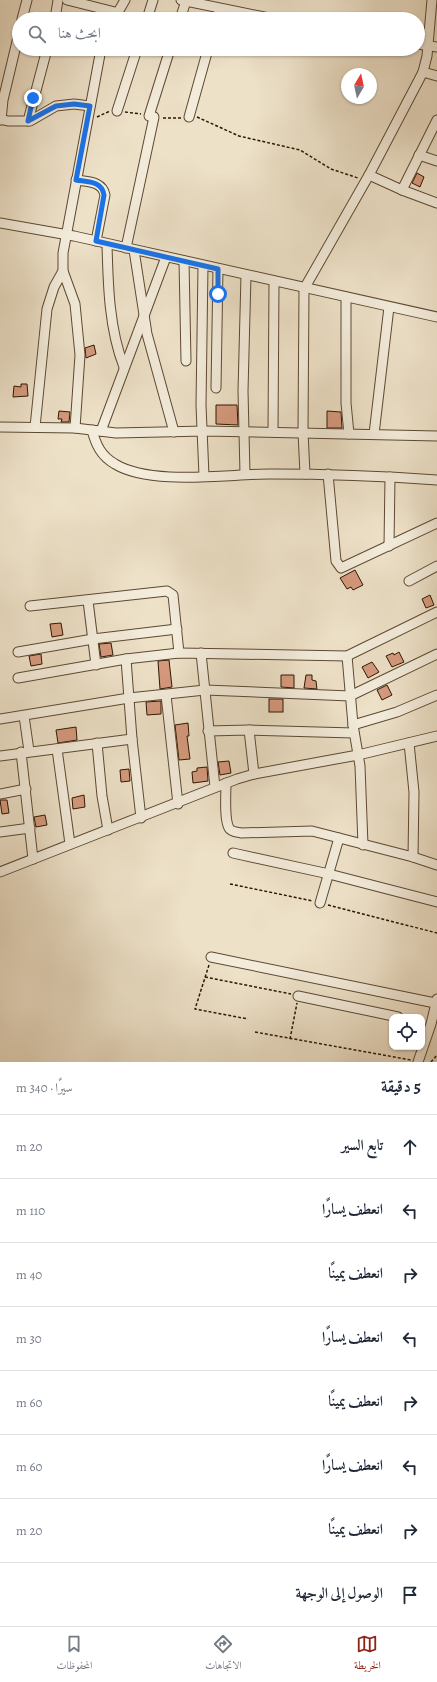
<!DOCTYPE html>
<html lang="ar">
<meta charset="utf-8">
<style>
:root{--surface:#fff;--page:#f6f6f7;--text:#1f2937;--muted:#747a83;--line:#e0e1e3;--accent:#8f2418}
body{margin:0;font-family:Alegreya,Amiri,serif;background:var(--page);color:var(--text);direction:rtl}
.controls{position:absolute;right:12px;bottom:12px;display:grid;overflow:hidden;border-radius:8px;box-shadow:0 1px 3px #0004}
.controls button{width:36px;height:36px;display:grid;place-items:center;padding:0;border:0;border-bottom:1px solid var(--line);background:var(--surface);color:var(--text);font:20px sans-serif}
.compass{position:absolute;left:341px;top:68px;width:36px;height:36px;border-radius:50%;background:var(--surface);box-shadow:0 1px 3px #0004;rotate:9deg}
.stop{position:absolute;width:12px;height:12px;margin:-9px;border:3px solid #1a73e8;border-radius:50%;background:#fff}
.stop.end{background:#1a73e8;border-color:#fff;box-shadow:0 1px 4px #0008}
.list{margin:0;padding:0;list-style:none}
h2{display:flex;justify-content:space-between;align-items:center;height:52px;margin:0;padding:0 16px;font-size:17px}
h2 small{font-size:13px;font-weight:400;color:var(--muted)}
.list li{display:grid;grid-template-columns:26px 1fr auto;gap:12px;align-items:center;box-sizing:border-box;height:64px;padding:0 16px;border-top:1px solid var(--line)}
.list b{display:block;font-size:15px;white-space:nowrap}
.list em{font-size:13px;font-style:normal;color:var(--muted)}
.icon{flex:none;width:22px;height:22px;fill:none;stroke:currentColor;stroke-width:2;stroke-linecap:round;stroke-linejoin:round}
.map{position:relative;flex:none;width:437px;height:1062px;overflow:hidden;direction:ltr}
.search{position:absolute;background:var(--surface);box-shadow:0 1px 3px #0004;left:12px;right:12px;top:12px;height:44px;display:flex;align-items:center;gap:10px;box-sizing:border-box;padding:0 14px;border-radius:22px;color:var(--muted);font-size:15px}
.sheet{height:564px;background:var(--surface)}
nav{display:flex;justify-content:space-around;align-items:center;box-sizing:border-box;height:56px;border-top:1px solid var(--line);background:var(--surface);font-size:11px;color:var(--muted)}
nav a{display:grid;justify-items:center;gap:2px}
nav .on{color:var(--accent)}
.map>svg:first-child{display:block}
</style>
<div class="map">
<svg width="437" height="1062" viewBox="0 0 437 1062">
<rect width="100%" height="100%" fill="#ede1c8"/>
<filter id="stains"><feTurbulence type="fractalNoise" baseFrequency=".005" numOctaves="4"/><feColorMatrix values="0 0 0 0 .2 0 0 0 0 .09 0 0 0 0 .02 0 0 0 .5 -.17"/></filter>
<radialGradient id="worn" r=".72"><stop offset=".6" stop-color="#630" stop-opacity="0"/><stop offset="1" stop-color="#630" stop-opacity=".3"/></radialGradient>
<g fill="#d69a7e" stroke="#2d1600">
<path d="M417,173l7,4 -4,10 -8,-4z"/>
<path d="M94,345l2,9 -10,4 -1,-10z"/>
<path d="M21,384h6l1,12 -15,1 1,-11 7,1z"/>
<path d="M216,405h21l1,20 -22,-1z"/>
<path d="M59,411l11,1 -1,10h-8l1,-3h-4z"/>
<path d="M327,411l14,1 1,16h-15z"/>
<path d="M355,570l8,15 -10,5 -2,-3 -4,2 -7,-11z"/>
<path d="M430,595l4,10 -8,3 -4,-9z"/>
<path d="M61,623l2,12 -11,2 -2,-13z"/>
<path d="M111,643l2,12 -12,2 -2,-13z"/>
<path d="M399,652l5,10 -12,5 -6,-11 7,-3 1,2z"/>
<path d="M41,654l1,10 -11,2 -2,-10z"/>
<path d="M169,660l3,27 -12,2 -2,-28z"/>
<path d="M372,662l7,10 -11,6 -6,-11z"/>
<path d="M281,675h13v13l-13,-1z"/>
<path d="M306,675h6v5l4,1 1,8 -13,-1z"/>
<path d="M387,685l5,10 -10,5 -5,-10z"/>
<rect x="269" y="699" width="14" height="13"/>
<path d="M161,701v13l-14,1 -1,-13z"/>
<path d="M188,723l1,13h-2l3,23 -11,1 -4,-35z"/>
<path d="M76,727l1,13 -19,3 -2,-13z"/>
<path d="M229,761l2,12 -11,2 -2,-13z"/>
<path d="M207,767l1,14 -15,2 -1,-11 5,-1v-3z"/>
<path d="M129,769l1,12 -9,1 -1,-12z"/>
<path d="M84,795l1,12 -12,2 -1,-11z"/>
<path d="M0,800h7l2,13 -7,1z"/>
<path d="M45,815l2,10 -11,2 -2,-10z"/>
</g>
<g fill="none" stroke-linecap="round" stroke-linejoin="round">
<defs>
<g id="minor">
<path d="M67,0l52,13"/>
<path d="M181,0l93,19"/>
<path d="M22,19l5,-19"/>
<path d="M55,19l3,-19"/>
<path d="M114,19l11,-19"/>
<path d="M147,19l6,-19"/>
<path d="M180,19l6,-18"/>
<path d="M217,19l3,-10"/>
<path d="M418,44l19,3"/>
<path d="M423,72l14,4"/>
<path d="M117,111l20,-62"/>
<path d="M149,116l21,-67"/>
<path d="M189,117l19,-68"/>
<path d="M0,119l8,2h22l26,-15 18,-2 16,2"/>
<path d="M1,120l2,-20 16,-67"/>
<path d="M28,121l19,-72"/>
<path d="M419,155l18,6"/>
<path d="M369,175l33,15 35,13"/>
<path d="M76,180c12,2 26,1 29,15l-9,46"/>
<path d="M402,190l35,-70"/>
<path d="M0,223l74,13 363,81"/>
<path d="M107,244c1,40 2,85 17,123"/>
<path d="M126,248l28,-131"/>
<path d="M134,250l13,84 27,98"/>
<path d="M184,261l2,100"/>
<path d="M203,266l-2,139 3,71"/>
<path d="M346,297v106l3,31"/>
<path d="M216,388l2,-119"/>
<path d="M0,427l75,1 41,5 89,-2 232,5"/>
<path d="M35,427l12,-118 7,-22 9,-16"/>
<path d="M75,428l5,-73 -5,-51 -12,-33v-18l38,-204"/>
<path d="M92,430c4,15 9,26 23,34 36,22 113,10 155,10 56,0 111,2 167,6"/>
<path d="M101,431l65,-174"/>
<path d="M273,432l1,-150"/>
<path d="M374,434l15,-127"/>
<path d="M245,474l-2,-83 3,-116"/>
<path d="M305,474l-2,-42 1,-143 65,-114 54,-103 4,-16 5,-56"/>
<path d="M328,474l8,87 5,7 96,-45"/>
<path d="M389,546l1,-69"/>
<path d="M409,581l28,-15"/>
<path d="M88,601l8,64"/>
<path d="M30,606l137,-15 6,4 6,58"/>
<path d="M18,652l75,-13 84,-10"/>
<path d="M201,653l14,134"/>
<path d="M347,656l6,69 7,41 3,79"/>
<path d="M126,659l6,80 9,79"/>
<path d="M18,678l108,-19 53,-6 168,3 90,-44"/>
<path d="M166,695l12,109"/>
<path d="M24,716l5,35"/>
<path d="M0,719l129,-21 76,-8 145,6 87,-42"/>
<path d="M353,725l44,-13 40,-17"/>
<path d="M249,730l5,44"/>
<path d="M208,731l41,-1 105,3"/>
<path d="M97,743l5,53 6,34"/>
<path d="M409,743l5,49 -1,65"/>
<path d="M57,749l13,95"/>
<path d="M21,752l12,107"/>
<path d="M0,756l132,-17"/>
<path d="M226,783c0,11 -2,36 3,45 2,4 8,4 12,5l71,-2 101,26 24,8"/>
<path d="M0,794l26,-5"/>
<path d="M0,832l30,-4"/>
<path d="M233,853l96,21 108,28"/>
<path d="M0,872l237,-93 17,-5 104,-19 79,-19"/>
<path d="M320,903l19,-65"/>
<path d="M211,957l224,46"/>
<path d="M298,996l100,21"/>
<path d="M418,1062l13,-38 6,-25"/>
</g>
</defs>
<use href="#minor" stroke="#5d4932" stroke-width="11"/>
<g stroke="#2d1600" stroke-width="1.5" stroke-dasharray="3 2" stroke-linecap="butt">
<path d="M125,112l16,2"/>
<path d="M97,117l13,-6"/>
<path d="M197,117l42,19 61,14 31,19 27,9"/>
<path d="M163,118h18"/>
<path d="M230,884l83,17"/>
<path d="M328,905l109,28"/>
<path d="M209,965l-14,44 53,10"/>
<path d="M205,977l86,17"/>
<path d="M255,1032l156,28"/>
<path d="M290,1039l7,-36"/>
<path d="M431,1062l6,-7"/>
</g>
<use href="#minor" stroke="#f3ecdb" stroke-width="9"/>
</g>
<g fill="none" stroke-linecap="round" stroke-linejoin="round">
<path stroke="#1a73e8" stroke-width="5" d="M33,98l-5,23 28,-15 18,-2 16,2 -14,74c12,2 26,1 28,15l-8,46 122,28v25"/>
</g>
<rect width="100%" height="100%" filter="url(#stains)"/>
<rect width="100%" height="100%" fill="url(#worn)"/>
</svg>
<div class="controls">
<button><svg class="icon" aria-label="locate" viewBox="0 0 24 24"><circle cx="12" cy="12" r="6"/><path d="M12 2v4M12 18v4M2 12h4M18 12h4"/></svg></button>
</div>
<svg class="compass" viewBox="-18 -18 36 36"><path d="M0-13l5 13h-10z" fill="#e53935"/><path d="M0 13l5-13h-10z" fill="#747a83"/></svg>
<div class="stop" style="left:218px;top:294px"></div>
<div class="stop end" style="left:33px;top:98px"></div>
<div class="search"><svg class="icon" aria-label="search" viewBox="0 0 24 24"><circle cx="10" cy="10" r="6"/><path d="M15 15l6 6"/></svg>ابحث هنا</div>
</div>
<section class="sheet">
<h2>5 دقيقة<small>سيرًا · 340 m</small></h2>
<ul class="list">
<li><svg class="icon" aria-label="ahead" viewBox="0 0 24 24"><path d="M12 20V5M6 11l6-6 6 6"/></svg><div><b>تابع السير</b></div><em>20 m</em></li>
<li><svg class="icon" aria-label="left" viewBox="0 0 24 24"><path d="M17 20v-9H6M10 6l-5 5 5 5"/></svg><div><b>انعطف يسارًا</b></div><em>110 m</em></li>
<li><svg class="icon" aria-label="right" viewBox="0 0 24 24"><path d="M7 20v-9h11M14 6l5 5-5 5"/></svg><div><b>انعطف يمينًا</b></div><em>40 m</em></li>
<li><svg class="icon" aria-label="left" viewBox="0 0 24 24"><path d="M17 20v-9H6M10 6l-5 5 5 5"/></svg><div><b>انعطف يسارًا</b></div><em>30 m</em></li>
<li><svg class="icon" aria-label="right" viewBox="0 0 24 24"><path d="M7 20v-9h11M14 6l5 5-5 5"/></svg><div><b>انعطف يمينًا</b></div><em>60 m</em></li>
<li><svg class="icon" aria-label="left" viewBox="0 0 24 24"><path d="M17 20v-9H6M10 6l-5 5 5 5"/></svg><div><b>انعطف يسارًا</b></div><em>60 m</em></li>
<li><svg class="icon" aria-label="right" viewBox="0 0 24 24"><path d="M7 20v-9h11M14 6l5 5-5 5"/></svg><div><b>انعطف يمينًا</b></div><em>20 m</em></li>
<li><svg class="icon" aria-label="arrive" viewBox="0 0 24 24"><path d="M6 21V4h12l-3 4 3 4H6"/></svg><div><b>الوصول إلى الوجهة</b></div></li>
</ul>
</section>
<nav>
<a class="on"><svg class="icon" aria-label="map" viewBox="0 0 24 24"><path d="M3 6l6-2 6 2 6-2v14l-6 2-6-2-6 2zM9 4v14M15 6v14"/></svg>الخريطة</a>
<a><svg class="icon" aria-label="directions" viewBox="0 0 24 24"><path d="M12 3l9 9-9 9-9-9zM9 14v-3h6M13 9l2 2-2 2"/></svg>الاتجاهات</a>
<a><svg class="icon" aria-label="saved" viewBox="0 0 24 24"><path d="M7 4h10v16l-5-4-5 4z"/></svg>المحفوظات</a>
</nav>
